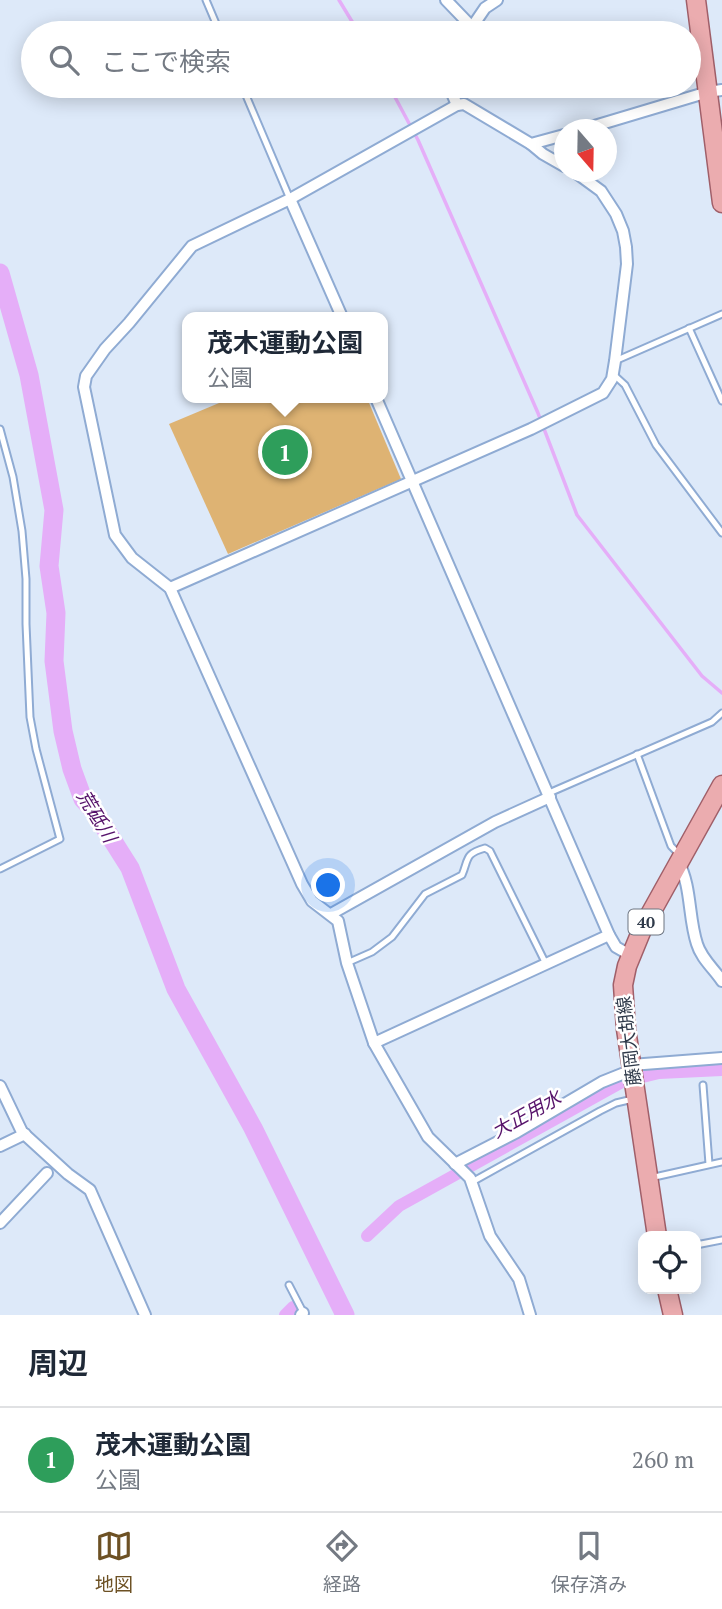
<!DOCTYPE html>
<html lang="ja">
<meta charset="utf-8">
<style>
:root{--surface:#fff;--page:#f2f2f3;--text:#1f2937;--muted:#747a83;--line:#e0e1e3;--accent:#6d5124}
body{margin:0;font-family:"PT Serif","Noto Sans JP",serif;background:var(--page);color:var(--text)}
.controls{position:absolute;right:21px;bottom:21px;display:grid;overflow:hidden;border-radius:14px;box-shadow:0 4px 18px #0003}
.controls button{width:63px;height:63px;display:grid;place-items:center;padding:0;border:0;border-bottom:2px solid var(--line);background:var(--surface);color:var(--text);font:35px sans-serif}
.compass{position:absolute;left:554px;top:119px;width:63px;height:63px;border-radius:50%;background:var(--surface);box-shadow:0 4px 18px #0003;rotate:160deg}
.you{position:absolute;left:329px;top:886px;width:24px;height:24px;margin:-18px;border:5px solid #fff;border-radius:50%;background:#1a73e8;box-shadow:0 0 0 10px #1a73e833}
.badge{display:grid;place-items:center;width:46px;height:46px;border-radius:50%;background:var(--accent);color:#fff;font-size:23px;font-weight:700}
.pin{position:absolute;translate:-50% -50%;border:4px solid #fff;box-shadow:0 2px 7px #0006}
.popup{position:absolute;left:182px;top:312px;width:206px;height:91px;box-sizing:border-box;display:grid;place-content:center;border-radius:14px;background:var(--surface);filter:drop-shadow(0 2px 5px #0005);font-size:23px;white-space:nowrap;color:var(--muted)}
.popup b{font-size:26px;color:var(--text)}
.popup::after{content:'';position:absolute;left:50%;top:100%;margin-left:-14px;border:14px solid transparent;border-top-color:var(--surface)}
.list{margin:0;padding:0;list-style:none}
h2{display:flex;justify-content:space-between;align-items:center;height:91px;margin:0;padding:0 28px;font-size:30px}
h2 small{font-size:23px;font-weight:400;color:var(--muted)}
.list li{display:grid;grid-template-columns:46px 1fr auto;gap:21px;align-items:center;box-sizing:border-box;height:105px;padding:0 28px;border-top:2px solid var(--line)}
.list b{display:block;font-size:26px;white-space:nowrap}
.list p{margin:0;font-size:23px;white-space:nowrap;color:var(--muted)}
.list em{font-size:23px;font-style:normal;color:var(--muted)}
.icon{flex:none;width:38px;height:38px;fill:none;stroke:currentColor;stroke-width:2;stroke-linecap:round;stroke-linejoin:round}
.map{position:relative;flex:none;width:722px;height:1315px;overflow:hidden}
.search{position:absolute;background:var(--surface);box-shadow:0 4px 18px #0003;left:21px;right:21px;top:21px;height:77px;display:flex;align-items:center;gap:18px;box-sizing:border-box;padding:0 24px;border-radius:38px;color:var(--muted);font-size:26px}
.sheet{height:196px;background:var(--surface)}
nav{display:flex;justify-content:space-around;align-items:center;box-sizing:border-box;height:98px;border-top:2px solid var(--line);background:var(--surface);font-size:19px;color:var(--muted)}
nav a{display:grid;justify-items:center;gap:4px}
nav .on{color:var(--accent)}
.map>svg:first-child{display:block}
</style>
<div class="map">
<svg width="722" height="1315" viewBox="0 0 722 1315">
<rect width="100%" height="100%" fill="#dde9f9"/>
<path fill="#deb373" d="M231,398h136l34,81 -173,75 -59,-130z"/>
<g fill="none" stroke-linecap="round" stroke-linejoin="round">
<g stroke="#e5aef8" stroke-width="3.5">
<path d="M339,0l20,33"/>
<path d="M389,86l29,54 120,273 39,102 125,161 20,17"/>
</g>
<g stroke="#e5aef8" stroke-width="12">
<path d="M367,1236l32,-30 223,-124 37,-9 63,-3"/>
<path d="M285,1315l8,-8"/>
</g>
<path stroke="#e5aef8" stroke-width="19" d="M0,273l29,102 25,135 -5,56 7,47 -2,48 9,70 9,38 11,30 11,12 36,57 46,121 77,139 92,187"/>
<defs>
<g id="lane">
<path d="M206,0l14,33"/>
<path d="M242,86l48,113"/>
<path d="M689,328l33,73"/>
<path d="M615,361l107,-47"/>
<path d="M613,374l12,11 31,60 66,88"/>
<path d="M0,429l13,48 9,54 4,48v45l4,93 6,32 24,90 -60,30"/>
<path d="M637,754l34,92 8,8"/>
<path d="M549,793l163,-71 10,-9"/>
<path d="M347,963l25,-11 20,-15 33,-43 37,-19c7,-16 2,-21 23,-27l5,3 56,113"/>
<path d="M703,1085l6,79"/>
<path d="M650,1178l72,-16"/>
<path d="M472,1182l128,-71 16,-8 17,-4"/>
<path d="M696,1245l26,-5"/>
<path d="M289,1285l14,27"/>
</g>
<g id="street">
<path d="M446,0l25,26"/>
<path d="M468,33l17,-25 12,-8"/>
<path d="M449,86l8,19"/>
<path d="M581,130l127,-38 14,-2"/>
<path d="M531,144l12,10 21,12"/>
<path d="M290,199l52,118"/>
<path d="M376,398l233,537 7,12 14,8"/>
<path d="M170,588l361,-159 72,-36 9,-14 3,-18 12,-97 -1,-17 -3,-16 -7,-17 -15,-23 -26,-19"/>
<path d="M678,861c14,26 10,56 19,83 4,14 17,25 25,37"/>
<path d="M331,914l164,-92 55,-25"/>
<path d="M374,1043l235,-108"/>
<path d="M631,1065l91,-7"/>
<path d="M0,1086l22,46 46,42 22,16 55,125"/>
<path d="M0,1146l25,-12"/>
<path d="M455,1164l62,-32 85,-50 30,-12"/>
<path d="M0,1223l47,-50"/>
<path d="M301,1315l2,-2"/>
<path d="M530,1315l-11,-36 -29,-43 -20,-58 -42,-41 -54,-94 -27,-80 -9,-42 -26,-20 -10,-17 -132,-296 -38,-30 -17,-23 -31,-148 2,-11 19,-27 24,-26 63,-77 98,-47 167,-94 7,-1 67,40 33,-9"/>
</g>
<g id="primary">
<path d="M696,0l26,203"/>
<path d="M657,1236l-31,-207 -3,-44 4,-19 16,-39 79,-142"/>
<path d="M667,1289l6,26"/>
</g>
</defs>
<use href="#lane" stroke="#8fabd3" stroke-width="9"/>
<use href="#street" stroke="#8fabd3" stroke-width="14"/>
<use href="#primary" stroke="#a05f69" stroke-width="21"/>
<use href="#lane" stroke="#fff" stroke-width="5"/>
<use href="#street" stroke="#fff" stroke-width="10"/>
<use href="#primary" stroke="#ebacaf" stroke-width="18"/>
</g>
<g text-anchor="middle" stroke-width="5" stroke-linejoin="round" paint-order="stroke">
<rect fill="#fff" stroke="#6d7480" stroke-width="2" x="628.5" y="909.5" width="35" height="25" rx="5"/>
<g font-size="16" font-weight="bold" fill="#2e3949">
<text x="646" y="928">40</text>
</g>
<g font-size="18" fill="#2e3949" stroke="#fff">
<text transform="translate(629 1041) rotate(-97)" y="6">藤岡大胡線</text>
</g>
<g font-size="19" font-style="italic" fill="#56126a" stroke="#fff">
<text transform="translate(97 816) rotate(59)" y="7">荒砥川</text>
<text transform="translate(526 1114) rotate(-29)" y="7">大正用水</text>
</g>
</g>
</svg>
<div class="controls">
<button><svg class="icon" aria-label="locate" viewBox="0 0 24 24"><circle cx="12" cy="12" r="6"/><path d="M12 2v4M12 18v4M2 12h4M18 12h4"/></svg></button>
</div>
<svg class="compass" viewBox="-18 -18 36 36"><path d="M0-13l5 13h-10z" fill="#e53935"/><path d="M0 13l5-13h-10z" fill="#747a83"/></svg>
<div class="you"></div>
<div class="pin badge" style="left:285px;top:452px;background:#2e9e5b">1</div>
<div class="popup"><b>茂木運動公園</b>公園</div>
<div class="search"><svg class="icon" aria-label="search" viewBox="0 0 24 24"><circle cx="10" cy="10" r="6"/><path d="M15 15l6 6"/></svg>ここで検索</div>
</div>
<section class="sheet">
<h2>周辺<small></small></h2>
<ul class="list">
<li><span class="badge" style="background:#2e9e5b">1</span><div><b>茂木運動公園</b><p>公園</p></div><em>260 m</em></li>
</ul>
</section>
<nav>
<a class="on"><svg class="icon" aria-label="map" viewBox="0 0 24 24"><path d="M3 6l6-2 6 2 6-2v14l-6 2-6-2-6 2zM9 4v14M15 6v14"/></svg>地図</a>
<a><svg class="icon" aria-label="directions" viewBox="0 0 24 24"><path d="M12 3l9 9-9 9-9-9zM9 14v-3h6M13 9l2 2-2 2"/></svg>経路</a>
<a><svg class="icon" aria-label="saved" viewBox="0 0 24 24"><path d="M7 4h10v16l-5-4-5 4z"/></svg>保存済み</a>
</nav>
